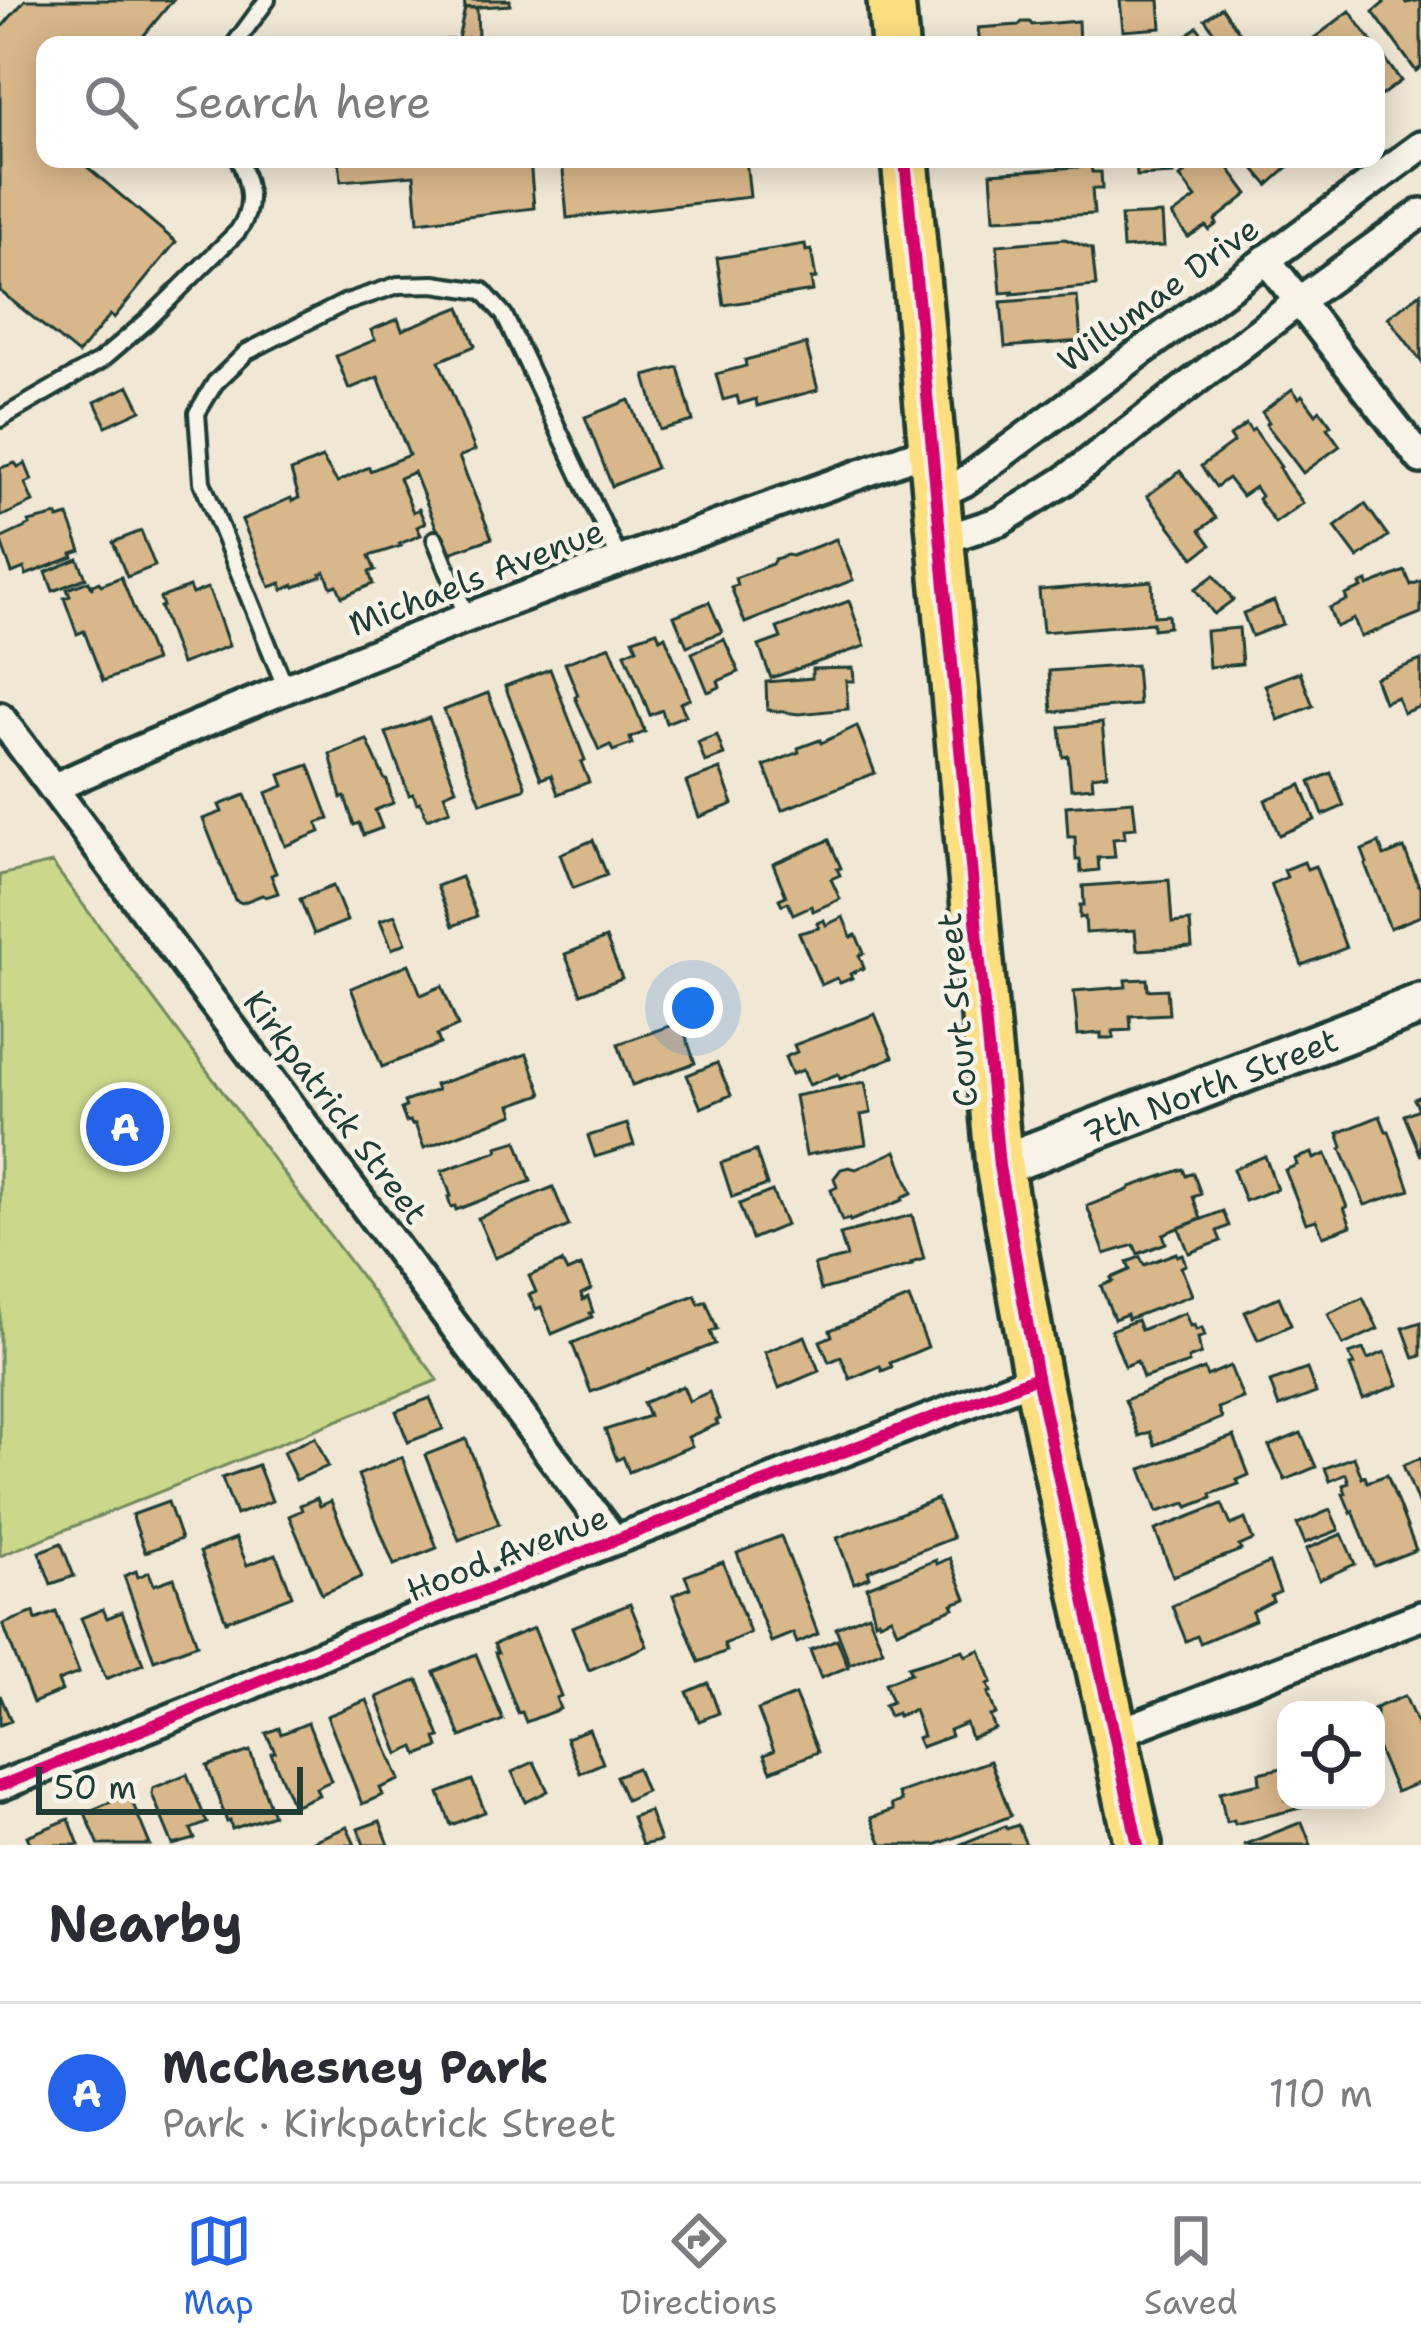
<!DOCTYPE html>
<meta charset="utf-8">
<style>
:root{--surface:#fff;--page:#f2f2f3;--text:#2b2b33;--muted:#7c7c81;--line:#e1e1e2;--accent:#2563eb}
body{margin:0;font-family:"Shantell Sans",sans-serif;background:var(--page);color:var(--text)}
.controls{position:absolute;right:36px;bottom:36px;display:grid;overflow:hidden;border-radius:24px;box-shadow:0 6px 30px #0003}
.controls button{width:108px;height:108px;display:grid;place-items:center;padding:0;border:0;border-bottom:3px solid var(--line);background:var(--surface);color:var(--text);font:60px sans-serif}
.scale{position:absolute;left:36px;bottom:30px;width:267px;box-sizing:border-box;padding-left:12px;border:6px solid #1f3d34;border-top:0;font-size:33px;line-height:42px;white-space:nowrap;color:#1f3d34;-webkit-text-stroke:9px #f7f3e8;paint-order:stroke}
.you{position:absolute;left:693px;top:1008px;width:42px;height:42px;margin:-30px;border:9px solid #fff;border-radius:50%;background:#1a73e8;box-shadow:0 0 0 18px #1a73e833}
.badge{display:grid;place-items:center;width:78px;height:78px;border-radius:50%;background:var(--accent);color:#fff;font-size:39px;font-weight:700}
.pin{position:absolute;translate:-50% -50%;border:6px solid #fff;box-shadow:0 3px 12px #0006}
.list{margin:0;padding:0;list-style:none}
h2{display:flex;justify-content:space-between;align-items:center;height:156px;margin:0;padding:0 48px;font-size:51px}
h2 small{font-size:39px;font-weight:400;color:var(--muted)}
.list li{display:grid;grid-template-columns:78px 1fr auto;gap:36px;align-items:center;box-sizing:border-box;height:180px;padding:0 48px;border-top:3px solid var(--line)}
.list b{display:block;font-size:45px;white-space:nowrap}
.list p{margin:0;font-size:39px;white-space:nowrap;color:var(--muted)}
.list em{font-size:39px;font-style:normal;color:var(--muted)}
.icon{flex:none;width:66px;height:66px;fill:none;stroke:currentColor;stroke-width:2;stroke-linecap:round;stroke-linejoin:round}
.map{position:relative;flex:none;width:1421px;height:1845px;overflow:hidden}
.search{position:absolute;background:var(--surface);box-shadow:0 6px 30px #0003;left:36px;right:36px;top:36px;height:132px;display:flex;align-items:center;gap:30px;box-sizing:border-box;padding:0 42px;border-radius:24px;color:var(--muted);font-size:45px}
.sheet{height:336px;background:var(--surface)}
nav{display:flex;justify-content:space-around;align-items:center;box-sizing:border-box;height:168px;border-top:3px solid var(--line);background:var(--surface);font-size:33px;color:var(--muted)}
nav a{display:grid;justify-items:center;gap:6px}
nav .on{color:var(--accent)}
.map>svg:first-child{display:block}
</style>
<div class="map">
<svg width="1421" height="1845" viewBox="0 0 1421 1845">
<rect width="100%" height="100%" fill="#f1e7d5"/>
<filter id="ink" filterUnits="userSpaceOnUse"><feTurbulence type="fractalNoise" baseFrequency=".00833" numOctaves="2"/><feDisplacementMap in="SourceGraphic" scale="24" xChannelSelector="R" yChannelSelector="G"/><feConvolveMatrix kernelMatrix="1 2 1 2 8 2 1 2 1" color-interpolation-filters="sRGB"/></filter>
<g filter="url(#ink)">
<path fill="#cbd88b" stroke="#758a60" stroke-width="3" d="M52,863l386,517 -438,176v-681z"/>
<g fill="#d8b78a" stroke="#1f3d34" stroke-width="3">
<path d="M25,0h148l-37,45h-91v114h33l98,83 -62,76 -4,-3 -32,39 -78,-63v-262z"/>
<path d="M464,0h46v5l-45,3z"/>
<path d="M1120,0h39l2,28 -38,3z"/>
<path d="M1382,0h22l2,3 15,-3v67l-5,4 -43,-59 11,-9z"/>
<path d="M1222,7l17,25 -17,12 -17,-25z"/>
<path d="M465,8h12l1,29 -20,2z"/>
<path d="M1350,11l24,34h-55l-5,-7z"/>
<path d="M1078,21l1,24h-99l-2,-17 41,-3 3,-3h8l2,3z"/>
<path d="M1197,27l14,18h-36z"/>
<path d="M518,34l1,11 -113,-2 72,-6z"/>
<path d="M1376,47l25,34 -25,18z"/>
<path d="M339,159h191l4,49 -116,14 -4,-47 -73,6z"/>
<path d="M562,159h184l4,38 -183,21z"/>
<path d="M1136,159h36l1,15 -36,2z"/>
<path d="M1185,159h37l26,35 -33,26 2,4 -8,6 -3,-4 -18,11 -16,-22 24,-17 -16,-21 5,-4 -4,-5z"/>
<path d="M1246,159h51l-29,26z"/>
<path d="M1091,166l1,6h9l1,17h-10l2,25 -100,5 -3,-46z"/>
<path d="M1162,214l2,32 -41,2 -2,-32z"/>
<path d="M1065,239l27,10 4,37 -84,8 1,-2 -12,1 -4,-48z"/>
<path d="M805,244l1,7 5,-1 5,28 -5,1 2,12 -89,14 -7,-47z"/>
<path d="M1421,293v68l-33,-44z"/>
<path d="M1077,296l4,45 -76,6 -4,-45z"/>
<path d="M460,307l15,39 -36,15 36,89 -16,7 33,81 -45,16 -33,-82 -15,6 14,34 6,-3 6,14 -8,4 4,8 -22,9 2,2 -32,10 6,14 -6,2 4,12 -31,13 -5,-12 -6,2 -6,-15 -4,2 1,2 -27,11 -1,-2 -11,5 -2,-7 -11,4 -28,-67 49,-22 1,3 7,-3 -8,-27 31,-13 15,24 32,-15 1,4 39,-16 -31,-78 -29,12 -13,-33 39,-16 -4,-10 27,-11 4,11z"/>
<path d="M806,344l12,46 -61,16 -1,-7 -17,5 -2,-8 -14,4 -7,-26 30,-8 -1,-6z"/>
<path d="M678,367l15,54 -33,9 -15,-54z"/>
<path d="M129,386l12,24 -35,16 -11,-24z"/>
<path d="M1292,389l7,9 3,-3 14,19 4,-4 11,15 -4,3 13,18 -37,27 -37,-49 3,-2 -7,-10z"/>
<path d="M629,400l27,68 -44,18 -27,-69z"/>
<path d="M1246,424l5,7 3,-2 27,38 -2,1 7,12 17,23 -28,20 -17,-24 3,-3 -6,-9 -13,9 -14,-18 -12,9 -15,-21 33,-24 -4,-6z"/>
<path d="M15,463l3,4 7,-4 7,17 -7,3 8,19 -33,15v-49z"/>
<path d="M1180,471l36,47 -16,12 11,15 -17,13 -47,-62z"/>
<path d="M1365,504l23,32 -30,22 -23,-31z"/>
<path d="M57,515l1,4 10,-3 13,35 -9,3 1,3 -47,18 -2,-7 -12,5 -12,-34 30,-14 -1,-3z"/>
<path d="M141,531l14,35 -28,11 -14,-35z"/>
<path d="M836,539l17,41 -108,43 -14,-36 6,-2 -2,-7 37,-14 3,-5 12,-4 5,1z"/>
<path d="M78,559l8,19 -33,13 -7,-19z"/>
<path d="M1405,571l6,14 10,-4v32l-60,24 -7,-18 -18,8 -7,-19 18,-8 -2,-5 17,-7 -2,-4 7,-3 1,5z"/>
<path d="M1214,575l19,25 -19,14 -19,-25z"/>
<path d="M121,577l34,84 -52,20 -19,-50 -7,3 -13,-36 6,-2 -3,-7 22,-8 3,8v-4l7,-3 2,3z"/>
<path d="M1152,581l2,35 14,-1 1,12 -16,2v-6l-110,9 -4,-42z"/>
<path d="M189,587l3,7 15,-6 3,4 19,54 -48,18 -21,-57 3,-1 -3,-8z"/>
<path d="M849,601l16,45 -94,32 -12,-32 22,-8 -4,-10z"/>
<path d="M1274,601l9,23 -31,12 -9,-23z"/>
<path d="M709,602l13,30 -35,14 -13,-30z"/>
<path d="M1239,628l3,36 -33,3 -3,-36z"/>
<path d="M657,631l3,8 5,-3 25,63 -10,4 6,12 -20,8 -4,-13 -12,5 -25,-62 12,-5 -4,-9z"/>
<path d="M724,639l15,33 -21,9 2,6 -12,5 -16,-39z"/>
<path d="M610,646l35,86 -15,6 2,6 -19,7 -3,-6 -11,5 -24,-53 3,-2 -13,-32z"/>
<path d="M1421,660v46l-18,7 -6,-16 -13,5 -9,-24z"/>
<path d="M1136,665l3,40 -87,7 -3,-41z"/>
<path d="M853,668l1,13h-8l2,28 -49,5 -32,-4 -1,-28 46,-4v-9z"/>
<path d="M550,669l35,91 -4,2 8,20 -31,12 -7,-19 -10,4 -36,-93z"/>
<path d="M1300,672l13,34 -35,14 -13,-35z"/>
<path d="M488,693l37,92 -1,4 -43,14 -37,-93z"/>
<path d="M429,718l27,71 -12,5 6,16 -23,9 -7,-17 -3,1 -4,-9 -4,1 -23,-62z"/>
<path d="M1102,723l5,51 -15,2 1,11 -22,2 -3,-33 -5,1 -3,-30z"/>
<path d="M857,726l18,47 -93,37 -18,-44 35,-14 -1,-4 22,-8 1,3z"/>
<path d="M717,735l7,20 -19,7 -7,-20z"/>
<path d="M367,740l18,40h2l6,23 -18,7 7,18 -19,7 -4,-12 -5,2 -9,-28 -4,1 -11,-44z"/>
<path d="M309,765l20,54 -12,4 3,9 -35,14 -19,-53 18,-7 -4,-11z"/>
<path d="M720,769l13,35 -34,13 -13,-35z"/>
<path d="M1331,773l13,33 -21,9 -13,-33z"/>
<path d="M1301,785l14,35 -36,15 -14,-35z"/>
<path d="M245,795l31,78 -5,2 7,18 -12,4 -4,-2 -20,8 -7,-3 -32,-81 19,-7 -3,-7z"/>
<path d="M1133,801l3,27 -12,1 1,9 -12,1 2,18 -17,1 1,12 -18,2 -1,-12h-4l-1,-23h-7l-2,-31z"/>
<path d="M593,840l14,35 -34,13 -13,-34z"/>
<path d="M829,840l12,28 -4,1 3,6 -9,4 9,20 -27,12 -2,-5 -18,8 -5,-12 -6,3 -3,-6 7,-3 -13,-32z"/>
<path d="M1379,843l5,13 20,-8 17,43v25l-31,12 -25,-64 2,-1 -5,-13z"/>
<path d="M1304,862l3,7 8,-3 31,82 -44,17 -31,-81 16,-7 -3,-7z"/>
<path d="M461,877l16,39 -24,10 -16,-40z"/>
<path d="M1169,880l3,43 18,-2 2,26 -55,3 -2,-20 -49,3 -1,-16 -5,1v-13h4l-1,-19z"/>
<path d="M333,886l14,35 -33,13 -14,-35z"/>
<path d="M395,915l11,28 -14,6 -12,-29z"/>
<path d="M843,917l8,20 5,-2 8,18 -5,2 5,13 -14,6 2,4 -12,5 -3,-5 -16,7 -22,-52 20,-5 -2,-5 7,-3 2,5z"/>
<path d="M606,938l16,40 -41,16 -16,-40z"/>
<path d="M409,964l12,31 21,-9 16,40 -21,9 3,9 -58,23 -31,-79z"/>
<path d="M1147,979l1,11 19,-1 2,25 -39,2 1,14 -18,1 1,7h-13v-5l-23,2 -4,-44 52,-4 -1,-7z"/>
<path d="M875,1014l18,43 -53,22 -2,-5 -29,11 -6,-15 -11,4 -7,-17 12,-5 -3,-7z"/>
<path d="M681,1022l14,41 -63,22 -14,-41z"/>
<path d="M527,1054l15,40 -31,11 3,9 -90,34 -9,-24 -3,1 -2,-4 -4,1 -5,-13 5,-2 -2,-5 33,-12 -2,-5z"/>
<path d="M717,1063l14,32 -30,13 -14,-33z"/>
<path d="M865,1082l6,31 -10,2 5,29 -60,11 -11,-59z"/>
<path d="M1421,1096v60l-17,-41 15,-6 -5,-10z"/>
<path d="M1380,1116l6,15h3l21,59 -45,15 -24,-56 2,-2 -5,-14z"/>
<path d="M627,1124l7,21 -39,12 -7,-21z"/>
<path d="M517,1141l14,40 -75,29 -1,-4 -4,1 -3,-10 3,-1 -9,-25 56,-20 -1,-4z"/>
<path d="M756,1151l11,34 -35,12 -11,-34z"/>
<path d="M896,1151l16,42 -10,4 1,3 -53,21 -1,-2 -7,2 -11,-31 6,-3 -3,-9 7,-9 8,-2 7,2z"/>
<path d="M1312,1153l2,6 12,-5 21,53 -3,1 7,18 -28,10 -7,-16 -10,3 -21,-53 12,-5 -2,-6z"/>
<path d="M1265,1156l12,33 -32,12 -12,-32z"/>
<path d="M1183,1169l3,7 7,-3 8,21 -8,3 8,22 -38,15 3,9 -28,11 -4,-9 -29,9 -18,-48 41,-16 2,-3z"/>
<path d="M553,1187l16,39 -74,32 -17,-40z"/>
<path d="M772,1191l14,34 -34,14 -13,-35z"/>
<path d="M1223,1211l6,15 -12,5 4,10 -32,12 -10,-25z"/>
<path d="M912,1215l12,44 -13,4 1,2 -91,25 -7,-25 33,-8 -7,-23z"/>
<path d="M1176,1253l1,3 5,-2 4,11 -5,2 11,28 -64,24 -1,-5 -13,5 -13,-33 12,-5 -2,-3 19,-8 -3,-8 13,-5 4,8z"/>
<path d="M562,1262l5,10 14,-6 10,23 -10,5 2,6 5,-3 5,15 -3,1 2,4 -40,17 -11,-27 -5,2 -7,-14 7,-3 -7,-16z"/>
<path d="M695,1295l4,9 7,-3 11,28 -7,3 5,12 -124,48 -19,-49z"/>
<path d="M1279,1297l12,28 -33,15 -13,-28z"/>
<path d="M909,1298l19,49 -38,16 2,4 -10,4 -2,-5 -30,13 -9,-22 -12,5 -9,-21 12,-5 -2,-6z"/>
<path d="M1363,1298l15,31 -35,16 -15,-31z"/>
<path d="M1185,1313l5,13 4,-1 2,5 6,-2 3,8 -7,2 3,16 -13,5 1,4 -46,15 -6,-17 -12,5 -14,-36 26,-10 4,10z"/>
<path d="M1421,1322v34l-7,2 -11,-30z"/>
<path d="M805,1336l14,35 -40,17 -14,-36z"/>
<path d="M1363,1349l5,10 17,-7 13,33 -35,14 -13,-33 4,-1 -5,-11z"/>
<path d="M1230,1366l13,32 -25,10 4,10 -67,27 -5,-13 -11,4 -14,-36 79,-31 3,7z"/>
<path d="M1307,1369l9,24 -37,14 -9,-25z"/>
<path d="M683,1386l6,15 20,-9 11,27 -4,1 2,4 -30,13 4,9 -63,26 -6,-15 -6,3 -12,-30 44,-14 -6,-13z"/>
<path d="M430,1398l13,31 -35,13 -12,-31z"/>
<path d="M1301,1433l15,34 -31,13 -16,-34z"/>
<path d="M1234,1436l15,39 -12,5 2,4 -28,10 1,4 -24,9 -2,-4 -29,9 -16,-43z"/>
<path d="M315,1437l13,29 -32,14 -13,-28z"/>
<path d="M466,1439l33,85 -40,16 -34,-85z"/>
<path d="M402,1457l35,91 -43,17 -36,-90z"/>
<path d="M1354,1457l8,21 3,-2 2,6 20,-7 29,75 -42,16 -21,-55 -2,2 -8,-19 3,-1 -3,-8 6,-2 -3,-9 -16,7 -5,-13z"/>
<path d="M1421,1458v53l-18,-46z"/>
<path d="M258,1465l14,36 -36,14 -14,-37z"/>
<path d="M317,1498l3,8 11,-5 31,76 -40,17 -33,-78 13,-6 -2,-5z"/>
<path d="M937,1499l16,39 -85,33 2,6 -16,6 -17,-45z"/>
<path d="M168,1502l13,37 -36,13 -13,-37z"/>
<path d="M1222,1504l9,21 14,-6 8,21 -14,6 2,4 -68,26 -18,-46z"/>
<path d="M1330,1510l9,20 -34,13 -8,-19z"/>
<path d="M1342,1534l13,30 -36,16 -13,-31z"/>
<path d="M781,1536l37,98 -21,9 -4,-10 -22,9 -34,-89z"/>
<path d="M236,1538l11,27 29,-11 16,42 -66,25 -26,-69z"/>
<path d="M61,1543l13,33 -23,8 -12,-32z"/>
<path d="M950,1558l16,41 -14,5 2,4 -57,23 -6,-14 -12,5 -1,-3 -3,2 -8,-34 69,-27 1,4z"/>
<path d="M723,1562l27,71 -26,11 3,7 -28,11 -26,-67 17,-7 -5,-12z"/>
<path d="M1269,1563l11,29 -9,4 2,5 -21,11 3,8 -55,23 -3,-7 -11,5 -14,-35z"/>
<path d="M136,1571l2,6 11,-5 5,13 20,-7 23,66 -43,16 -30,-84z"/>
<path d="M630,1604l17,42 -58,24 -17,-43z"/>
<path d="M103,1609l4,9 15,-6 21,52 -37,15 -25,-61z"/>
<path d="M34,1612l2,8 20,-8 23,61 -21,8 4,10 -29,12 -30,-79z"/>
<path d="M868,1614l15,36 -33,14 -14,-36z"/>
<path d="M534,1628l27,68 -5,2 4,11 -34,13 -4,-10 -4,1 -23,-60h3l-4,-9z"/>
<path d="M837,1639l11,28 -27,11 -11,-28z"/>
<path d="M963,1650l2,6 15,-6 12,32 -4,2 3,8 -3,1 8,21 -6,2 5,13 -24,9 -5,-15 -17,7 2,6 -30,11 -4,-9 6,-2 -9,-26 -16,6 -1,-3 -8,3 -5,-11 8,-3 -7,-19 26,-10 -3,-6z"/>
<path d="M476,1654l27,66 -42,17 -27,-65z"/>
<path d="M418,1680l22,57 -4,1 3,9 -21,8 -3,-8 -16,7 -22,-57z"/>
<path d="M708,1683l11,30 -20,8 -12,-29z"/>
<path d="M0,1695l11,26 -11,4z"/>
<path d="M795,1695l23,57 -47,19 -7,-16 10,-4 -16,-41z"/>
<path d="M1405,1696l16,38v48l-25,10 -20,-47v-35h-6z"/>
<path d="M367,1700l33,80 -20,8 3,7 -21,9 -35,-88z"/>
<path d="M308,1723l23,58 -15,7 3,7 -26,11 -22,-53 4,-1 -9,-19 13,-5 2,6z"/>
<path d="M589,1729l14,34 -23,10 -14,-35z"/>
<path d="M250,1751l23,64 -41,14 -2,-8 -3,1 -20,-56z"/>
<path d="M990,1761l21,55 -76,29h-53l-11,-27 22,-8 -2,-5 10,-4 -3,-8z"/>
<path d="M534,1762l14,29 -22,11 -14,-30z"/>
<path d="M1286,1767v33h26l1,5 -78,19 -1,-4 -8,2 -6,-30 40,-9 -1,-10z"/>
<path d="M637,1768l9,23 -20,9 -10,-24z"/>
<path d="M187,1774l20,49 -16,6 4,10 -22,6 -21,-51 1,-6z"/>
<path d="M472,1780l13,32 -34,13 -12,-32z"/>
<path d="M129,1794l21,51h-51l-14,-32z"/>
<path d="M649,1811l11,30 -18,4 -10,-28z"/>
<path d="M69,1819l10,26h-48l-4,-9z"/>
<path d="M380,1821l9,24h-25l-6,-16z"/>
<path d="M1302,1822l9,23h-68z"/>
<path d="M1018,1825l8,20h-67l46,-19 2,3z"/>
<path d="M347,1827l8,18h-52z"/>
</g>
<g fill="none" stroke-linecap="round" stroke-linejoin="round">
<defs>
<g id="lane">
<path d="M234,45l33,-45"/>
<path d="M0,419l100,-58 47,-40 91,-90c17,-24 12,-45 1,-72"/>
<path d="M435,539l32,78"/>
<path d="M286,689l-84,-207 -5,-69 18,-30 32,-31 97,-49 54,-18 36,-1 49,7 21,24 116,245"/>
</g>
<g id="street">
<path d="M1266,259l155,200"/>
<path d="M935,496l29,-14 457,-336"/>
<path d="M939,541l61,-20 64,-40 235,-180 122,-88"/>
<path d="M0,717l614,823"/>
<path d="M53,788c286,-129 582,-234 878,-339"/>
<path d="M1115,1734l306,-118"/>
<path d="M0,1786l189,-75 160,-68 688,-266"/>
</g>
<path id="secondary" d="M999,1166l422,-162"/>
<g id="primary">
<path d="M891,0l4,45"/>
<path d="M905,159l94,1007 38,211 101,468"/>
</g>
</defs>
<use href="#lane" stroke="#1f3d34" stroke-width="22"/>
<use href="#street" stroke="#1f3d34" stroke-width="36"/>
<use href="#secondary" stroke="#1f3d34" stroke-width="48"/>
<use href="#primary" stroke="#1f3d34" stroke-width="54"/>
<use href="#lane" stroke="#f7f3e8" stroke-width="14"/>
<use href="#street" stroke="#f7f3e8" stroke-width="27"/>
<use href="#secondary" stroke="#f7f3e8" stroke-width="39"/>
<use href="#primary" stroke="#fedf80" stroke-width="45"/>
<defs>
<g id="cycleway">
<path d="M905,159l94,1007 38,211 101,468"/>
<path d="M0,1786l189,-75 160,-68 688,-266"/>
</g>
</defs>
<use href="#cycleway" stroke="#f7f3e8" stroke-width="20"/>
<use href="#cycleway" stroke="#d6006c" stroke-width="12"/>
</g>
</g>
<g text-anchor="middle" stroke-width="9" stroke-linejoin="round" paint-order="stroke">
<g font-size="33" fill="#1f3d34" stroke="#f7f3e8">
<text transform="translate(1158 294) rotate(-36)" y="12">Willumae Drive</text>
<text transform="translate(476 577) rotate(-21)" y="12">Michaels Avenue</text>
<text transform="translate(957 1010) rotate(-95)" y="12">Court Street</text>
<text transform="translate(1210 1086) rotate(-21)" y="12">7th North Street</text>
<text transform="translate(336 1107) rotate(53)" y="12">Kirkpatrick Street</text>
<text transform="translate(507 1553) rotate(-21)" y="12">Hood Avenue</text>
</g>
</g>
</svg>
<div class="controls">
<button><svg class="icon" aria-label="locate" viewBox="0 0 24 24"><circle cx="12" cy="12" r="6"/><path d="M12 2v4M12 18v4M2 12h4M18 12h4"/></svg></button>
</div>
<div class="scale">50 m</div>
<div class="you"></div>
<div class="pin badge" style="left:125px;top:1127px">A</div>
<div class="search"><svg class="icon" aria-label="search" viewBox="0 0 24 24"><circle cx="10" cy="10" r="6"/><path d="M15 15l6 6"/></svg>Search here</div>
</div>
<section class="sheet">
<h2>Nearby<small></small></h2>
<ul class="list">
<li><span class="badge">A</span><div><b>McChesney Park</b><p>Park · Kirkpatrick Street</p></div><em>110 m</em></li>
</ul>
</section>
<nav>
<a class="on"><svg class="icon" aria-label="map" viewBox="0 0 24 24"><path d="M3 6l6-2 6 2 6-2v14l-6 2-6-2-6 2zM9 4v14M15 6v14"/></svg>Map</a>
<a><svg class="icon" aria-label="directions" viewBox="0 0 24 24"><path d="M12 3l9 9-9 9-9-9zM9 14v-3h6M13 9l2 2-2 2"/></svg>Directions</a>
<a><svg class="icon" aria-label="saved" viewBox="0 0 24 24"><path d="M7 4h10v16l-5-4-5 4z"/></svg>Saved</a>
</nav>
